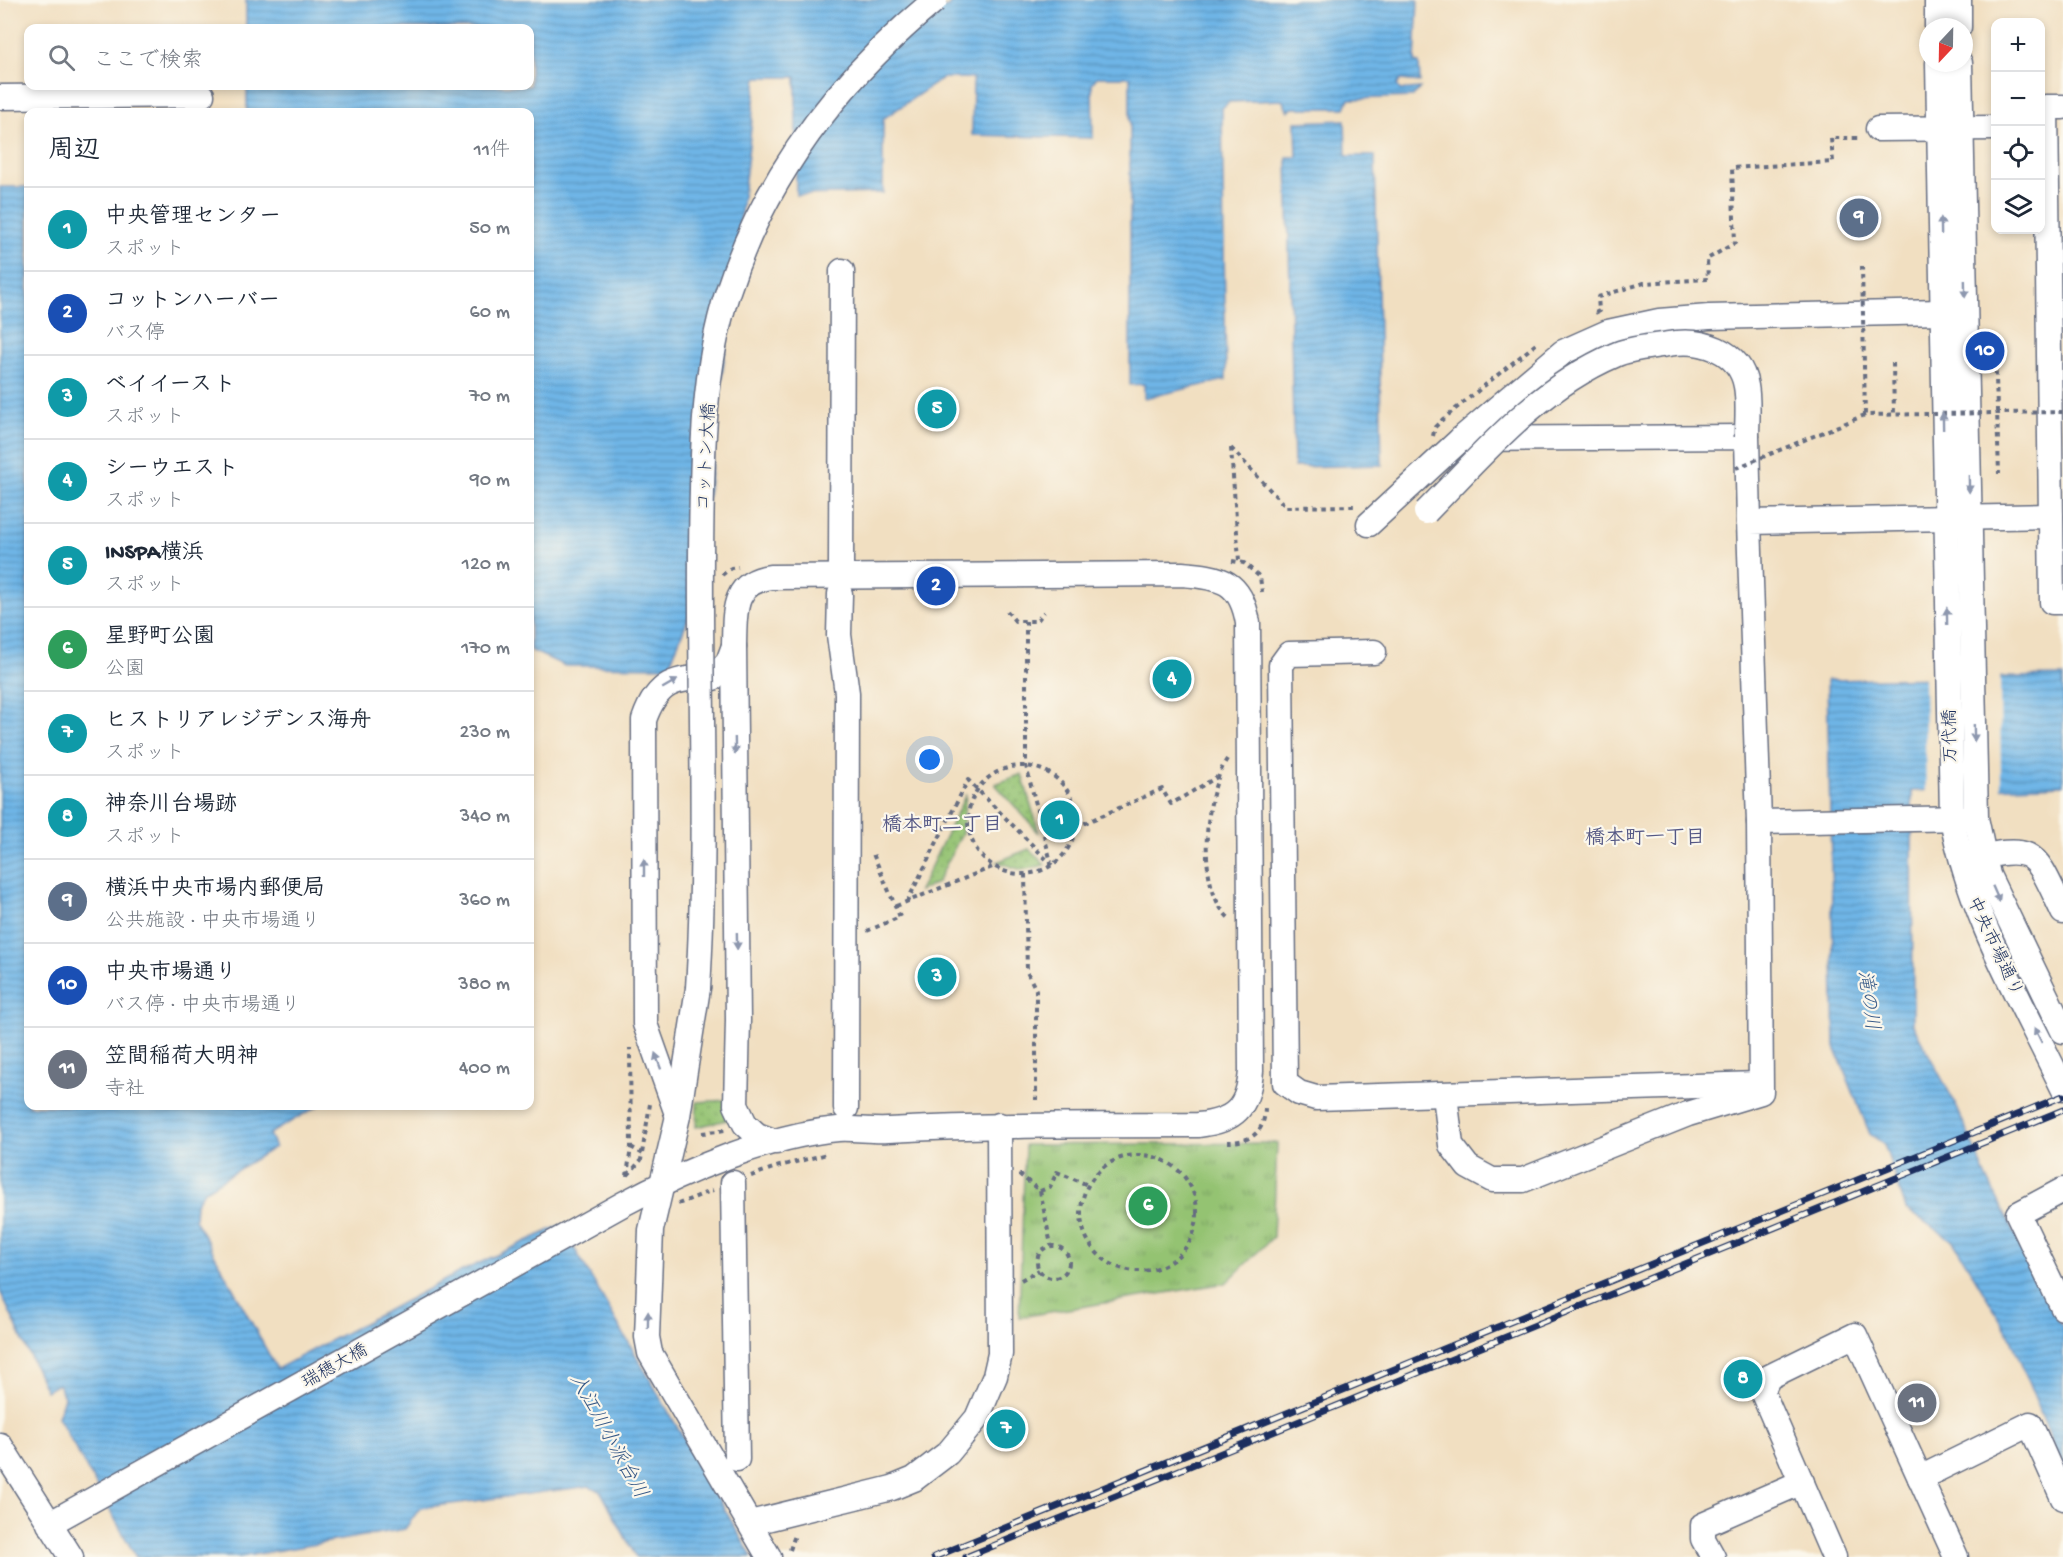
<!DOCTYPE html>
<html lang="ja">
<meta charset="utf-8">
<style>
:root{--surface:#fff;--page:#f6f6f7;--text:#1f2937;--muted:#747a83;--line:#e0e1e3;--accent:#db2777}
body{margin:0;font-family:"Gochi Hand","Klee One",sans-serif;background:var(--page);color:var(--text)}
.controls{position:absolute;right:18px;top:18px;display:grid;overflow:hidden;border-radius:12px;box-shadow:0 3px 9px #0003}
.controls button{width:54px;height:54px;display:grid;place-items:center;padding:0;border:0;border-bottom:2px solid var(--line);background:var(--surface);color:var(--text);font:30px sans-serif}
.compass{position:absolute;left:1919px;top:18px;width:54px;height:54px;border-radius:50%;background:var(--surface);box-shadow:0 3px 9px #0003;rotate:202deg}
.you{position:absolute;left:930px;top:760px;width:21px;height:21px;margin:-15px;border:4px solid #fff;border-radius:50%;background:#1a73e8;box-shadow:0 0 0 9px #1a73e833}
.badge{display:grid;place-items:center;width:39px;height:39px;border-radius:50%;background:var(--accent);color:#fff;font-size:20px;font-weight:700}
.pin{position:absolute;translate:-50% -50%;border:3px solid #fff;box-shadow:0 2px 6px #0006}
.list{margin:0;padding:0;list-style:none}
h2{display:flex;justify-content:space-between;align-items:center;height:78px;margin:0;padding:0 24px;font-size:26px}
h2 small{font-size:20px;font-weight:400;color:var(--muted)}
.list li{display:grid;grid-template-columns:39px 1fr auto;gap:18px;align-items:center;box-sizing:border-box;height:84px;padding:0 24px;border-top:2px solid var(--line)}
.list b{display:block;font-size:22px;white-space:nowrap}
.list p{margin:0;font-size:20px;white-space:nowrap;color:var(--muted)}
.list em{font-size:20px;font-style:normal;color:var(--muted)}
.icon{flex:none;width:33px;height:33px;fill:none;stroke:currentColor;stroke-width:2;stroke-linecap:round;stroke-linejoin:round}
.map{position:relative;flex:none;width:2063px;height:1557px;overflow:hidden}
.search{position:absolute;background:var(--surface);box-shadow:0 3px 9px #0003;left:24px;top:24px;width:510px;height:66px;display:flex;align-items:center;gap:15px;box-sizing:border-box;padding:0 21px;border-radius:12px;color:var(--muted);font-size:22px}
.panel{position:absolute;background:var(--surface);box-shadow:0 3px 9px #0003;left:24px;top:108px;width:510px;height:1002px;border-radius:12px}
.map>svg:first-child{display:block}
</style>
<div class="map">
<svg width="2063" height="1557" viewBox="0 0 2063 1557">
<defs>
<pattern id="grass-dots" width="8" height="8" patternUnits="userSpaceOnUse" patternTransform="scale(1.5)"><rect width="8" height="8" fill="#94c372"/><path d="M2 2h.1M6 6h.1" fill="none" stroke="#789f61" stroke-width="1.8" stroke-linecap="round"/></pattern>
<pattern id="park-tufts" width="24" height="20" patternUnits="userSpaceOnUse" patternTransform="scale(1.5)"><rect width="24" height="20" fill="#94c372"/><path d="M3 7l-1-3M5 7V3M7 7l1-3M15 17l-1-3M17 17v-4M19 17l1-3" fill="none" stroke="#789f61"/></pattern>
<pattern id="water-rules" width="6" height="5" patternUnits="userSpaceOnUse" patternTransform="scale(1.5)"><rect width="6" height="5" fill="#70b6e7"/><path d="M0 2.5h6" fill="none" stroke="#5b94be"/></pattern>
</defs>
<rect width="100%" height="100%" fill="#fbf7ec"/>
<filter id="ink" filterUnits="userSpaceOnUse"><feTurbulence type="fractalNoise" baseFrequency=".0167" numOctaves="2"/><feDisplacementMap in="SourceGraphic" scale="12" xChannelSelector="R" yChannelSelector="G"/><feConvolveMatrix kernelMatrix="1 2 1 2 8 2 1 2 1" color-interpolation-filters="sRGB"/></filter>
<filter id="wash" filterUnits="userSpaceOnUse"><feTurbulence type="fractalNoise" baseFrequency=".008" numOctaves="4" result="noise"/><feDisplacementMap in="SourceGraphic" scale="24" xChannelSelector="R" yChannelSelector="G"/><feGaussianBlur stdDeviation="1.35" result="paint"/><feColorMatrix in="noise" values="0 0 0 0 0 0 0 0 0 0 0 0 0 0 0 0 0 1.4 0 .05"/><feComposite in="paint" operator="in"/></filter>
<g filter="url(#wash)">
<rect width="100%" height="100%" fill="#f1dfc1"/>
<g fill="url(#grass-dots)" stroke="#587968" stroke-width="1.5">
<path d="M1022,774l17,59 -44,-49z"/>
<path d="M966,794l-4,39 -25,50 -18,8z"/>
<path d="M1029,849l16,16 -23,5 -25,-8z"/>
<path d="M728,1100l4,19 -36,8 1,-25z"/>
</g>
<path fill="url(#park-tufts)" stroke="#587968" stroke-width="1.5" d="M1277,1143l-4,94 -47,46 -207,34 6,-172z"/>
<g fill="url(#water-rules)" stroke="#4672a2" stroke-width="1.5">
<path d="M246,0h682l15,8 5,-1 5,-7h465l-3,62 4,1 1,19 -19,-2 -4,5 3,5 20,-2 -7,9 -64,2 -4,9h-52l-5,3 -6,-11 -53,2 -7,6 4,272 -82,18v-14l-14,1v-308h-33l-5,6 1,55 -121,-3 1,-57h-30l-60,41v74l-87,2v-118h-39l-61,521 -27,69 -104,-1 -35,-16v-538h-283v-26h283v-58h-284z"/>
<path d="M1345,120l1,36h29l7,309 -88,2 -7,-310h10l-1,-35z"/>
<path d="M0,187h28v919h290l-49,28 6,13 -70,43 -9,13 -1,16 82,150 183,-97 101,-47 191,332h-116l-35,-65 -11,-6 -170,22 -15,21 -166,28h-103l-78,-140 6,-20 -6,-13 -12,7 -46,-100z"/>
<path d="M2063,676v109l-151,6 1,234 42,78 32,75 76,151v139l-53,-132 -57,-95 -47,-32 -22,-65 -14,-10 -35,-87 -8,-367z"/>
</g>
<path fill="#f1dfc1" d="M2000,674l1,117 -75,2 -2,-118z"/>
</g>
<g filter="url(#ink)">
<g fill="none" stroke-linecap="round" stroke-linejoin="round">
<defs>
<g id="minor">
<path d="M1937,0v27"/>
<path d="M1959,0v27"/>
<path d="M1938,63l14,755c17,96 69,183 111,270"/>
<path d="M1960,63l16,755 12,57 75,156"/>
<path d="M0,97l202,-2"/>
<path d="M2063,107h-17l6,495h11"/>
<path d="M1878,129l118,-1"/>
<path d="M1749,522l-2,-85 -286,2 102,-87 45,-20 51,-11 50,-4 233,-5"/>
<path d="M1369,524l92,-85"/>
<path d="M841,566l1,-295"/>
<path d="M840,594l-1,41 8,58 -1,415"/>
<path d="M1374,652l-85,2 -8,11 4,418 14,10 17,5 442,-14"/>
<path d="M1759,822l207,-4"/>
<path d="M1968,859c69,-14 65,-10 95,53"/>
<path d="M698,988l-20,128 -27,114 -4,107 3,16 119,204"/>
<path d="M1445,1095l6,50 17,22 24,13h31l165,-66 73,-22 -2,-270 -10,-300 302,-6"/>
<path d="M677,1114l-32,-90 -1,-304c13,-38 31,-43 69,-42l15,-16 6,-16"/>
<path d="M733,1183l4,276"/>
<path d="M2063,1190l-45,24 45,94"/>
<path d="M0,1445l71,112"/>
<path d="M1920,1478l110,-54 33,74"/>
<path d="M750,1523l142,-35 22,-9 34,-26 29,-35 18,-42 5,-22 -1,-229"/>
<path d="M49,1524l574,-320c59,-32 147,-69 215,-75 16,-1 33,2 50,1 103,-5 206,-5 310,-5 37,-4 50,-17 53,-54l-3,-448c-7,-42 -26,-46 -66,-49l-411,3c-40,5 -36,37 -37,68l4,375 -2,85 9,19 12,11 19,7"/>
<path d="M1713,1557l-10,-18v-14l99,-43"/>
<path d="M1834,1557l-72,-166 7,-14 86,-42 101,222"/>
</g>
</defs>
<use href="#minor" stroke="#666d81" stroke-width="27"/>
<g stroke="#666d81" stroke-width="4" stroke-dasharray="4.5 4.5" stroke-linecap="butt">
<path d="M1595,313l4,-2 -1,-14 46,-14 64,-4 -1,-20 28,-16 -3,-75 101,-6 -2,-24h29"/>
<path d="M1995,345l4,129"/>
<path d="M1893,363l1,52"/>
<path d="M1433,436l2,-9 8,-8 93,-75"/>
<path d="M1231,448l55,59 71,-1"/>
<path d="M1231,448l8,113"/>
<path d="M1232,561l12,2 16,14 2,15"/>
<path d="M722,575l9,-7 7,-1"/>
<path d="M1007,611l8,10h22l7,-9"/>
<path d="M1026,621v145l25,96"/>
<path d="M1227,759c-23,36 -32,130 3,160"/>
<circle cx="1022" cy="820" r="54"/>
<path d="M1076,827l86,-38 9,15 46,-27"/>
<path d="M1025,874l2,98 9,18v110"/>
<path d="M907,902l61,-122 84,85"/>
<path d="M896,906l99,-40"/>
<path d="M867,931l33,-14 -27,-63"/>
<path d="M702,1133l23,-3"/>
<path d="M1227,1142c24,0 38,-9 38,-35"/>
<path d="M631,1147l12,7"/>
<circle cx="1139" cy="1213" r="58"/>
<path d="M1019,1174l21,17 11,54"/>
<path d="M628,1175l13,-15 9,-56"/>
<path d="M627,1176l4,-29 -1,-99"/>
<path d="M751,1176l25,-9 51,-13"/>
<path d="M1040,1191l10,-4 7,-15 31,13"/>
<path d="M678,1204l35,-14"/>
<circle cx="1053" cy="1262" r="16"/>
<path d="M1021,1280l18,-10"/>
<path d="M790,1550l5,-15"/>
</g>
<use href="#minor" stroke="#fff" stroke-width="24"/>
<defs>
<g id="rail">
<path d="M934,1557l1129,-461"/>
<path d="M966,1557l1097,-447"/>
</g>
</defs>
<use href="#rail" stroke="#1b2f5e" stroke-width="7"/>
<use href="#rail" stroke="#fbf7ec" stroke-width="4.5" stroke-dasharray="14" stroke-linecap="butt"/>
<defs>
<g id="minor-bridge">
<path d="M1426,512c58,-59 112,-124 189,-157 15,-7 36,-8 53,-11 33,-6 72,6 78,42 3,16 1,35 1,51"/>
<path d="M698,988c9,-144 2,-288 3,-432 1,-86 0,-183 27,-265 38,-117 113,-213 207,-291"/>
</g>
</defs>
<use href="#minor-bridge" stroke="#666d81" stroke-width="27" stroke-linecap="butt"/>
<g stroke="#666d81" stroke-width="4" stroke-dasharray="4.5 4.5" stroke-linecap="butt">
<path d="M1862,266l3,149"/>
<path d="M1736,468l129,-53 198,-3"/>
</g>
<use href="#minor-bridge" stroke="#fff" stroke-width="24"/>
</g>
<defs><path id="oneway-solid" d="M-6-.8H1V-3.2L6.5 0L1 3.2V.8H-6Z" transform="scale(1.5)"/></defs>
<g fill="#8d97ae">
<use href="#oneway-solid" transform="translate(1941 226) rotate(-91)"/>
<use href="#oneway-solid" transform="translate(1965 289) rotate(89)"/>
<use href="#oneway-solid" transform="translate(1943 421) rotate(-91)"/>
<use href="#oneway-solid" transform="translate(1969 484) rotate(89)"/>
<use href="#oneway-solid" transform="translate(1947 616) rotate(-91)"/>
<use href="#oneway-solid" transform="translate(670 684) rotate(-30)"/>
<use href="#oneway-solid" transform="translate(1974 733) rotate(89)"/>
<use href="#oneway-solid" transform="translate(735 746) rotate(89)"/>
<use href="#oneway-solid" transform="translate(644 868) rotate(-90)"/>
<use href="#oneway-solid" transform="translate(1996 894) rotate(66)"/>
<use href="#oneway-solid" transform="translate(737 941) rotate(89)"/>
<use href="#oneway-solid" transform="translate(2038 1035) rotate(-116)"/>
<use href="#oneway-solid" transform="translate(658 1061) rotate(-110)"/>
<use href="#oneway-solid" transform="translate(648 1320) rotate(-89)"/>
</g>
</g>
<g text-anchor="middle" stroke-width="4.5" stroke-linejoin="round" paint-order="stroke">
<g font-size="18" fill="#1b2f5e" stroke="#fbf7ec">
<text transform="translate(705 457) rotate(-87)" y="6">コットン大橋</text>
<text transform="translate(1949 736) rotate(-91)" y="6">万代橋</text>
<text transform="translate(1996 946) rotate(65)" y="6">中央市場通り</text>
<text transform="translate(334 1365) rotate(-29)" y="6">瑞穂大橋</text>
</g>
<g font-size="20" font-weight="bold" fill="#555885" stroke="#fbf7ec">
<text x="942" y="830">橋本町二丁目</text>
<text x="1645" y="843">橋本町一丁目</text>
</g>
<g font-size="20" font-style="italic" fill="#355887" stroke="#fbf7ec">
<text transform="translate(1870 1000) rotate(82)" y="7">滝の川</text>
<text transform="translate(610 1435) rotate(61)" y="7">入江川小派台川</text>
</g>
</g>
</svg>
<div class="controls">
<button>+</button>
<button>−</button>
<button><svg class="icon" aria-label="locate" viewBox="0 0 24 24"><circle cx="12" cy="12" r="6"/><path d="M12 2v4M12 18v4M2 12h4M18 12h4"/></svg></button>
<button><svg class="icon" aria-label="layers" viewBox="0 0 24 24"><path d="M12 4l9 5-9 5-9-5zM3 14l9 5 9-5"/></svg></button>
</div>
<svg class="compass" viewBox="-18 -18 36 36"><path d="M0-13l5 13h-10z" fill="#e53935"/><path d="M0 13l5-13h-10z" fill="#747a83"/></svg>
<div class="you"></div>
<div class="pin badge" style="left:1060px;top:820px;background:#0f9aa8">1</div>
<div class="pin badge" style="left:936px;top:586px;background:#1a4fb4">2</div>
<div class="pin badge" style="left:937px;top:977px;background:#0f9aa8">3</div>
<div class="pin badge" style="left:1172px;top:679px;background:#0f9aa8">4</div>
<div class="pin badge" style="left:937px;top:409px;background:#0f9aa8">5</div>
<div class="pin badge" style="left:1148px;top:1206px;background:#2e9e5b">6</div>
<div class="pin badge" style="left:1006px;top:1429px;background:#0f9aa8">7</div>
<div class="pin badge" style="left:1743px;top:1379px;background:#0f9aa8">8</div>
<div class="pin badge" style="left:1859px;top:218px;background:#5c6f8a">9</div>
<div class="pin badge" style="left:1985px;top:351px;background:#1a4fb4">10</div>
<div class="pin badge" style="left:1917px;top:1403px;background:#6b7280">11</div>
<div class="search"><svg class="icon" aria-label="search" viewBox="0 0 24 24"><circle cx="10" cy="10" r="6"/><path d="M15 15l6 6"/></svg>ここで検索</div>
<section class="panel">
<h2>周辺<small>11件</small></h2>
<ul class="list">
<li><span class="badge" style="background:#0f9aa8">1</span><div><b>中央管理センター</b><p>スポット</p></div><em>50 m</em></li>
<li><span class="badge" style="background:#1a4fb4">2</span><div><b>コットンハーバー</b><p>バス停</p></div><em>60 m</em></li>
<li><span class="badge" style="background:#0f9aa8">3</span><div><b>ベイイースト</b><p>スポット</p></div><em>70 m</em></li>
<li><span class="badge" style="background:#0f9aa8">4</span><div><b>シーウエスト</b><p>スポット</p></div><em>90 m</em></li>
<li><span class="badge" style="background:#0f9aa8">5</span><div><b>INSPA横浜</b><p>スポット</p></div><em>120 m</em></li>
<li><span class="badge" style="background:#2e9e5b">6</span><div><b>星野町公園</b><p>公園</p></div><em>170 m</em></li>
<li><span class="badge" style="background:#0f9aa8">7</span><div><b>ヒストリアレジデンス海舟</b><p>スポット</p></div><em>230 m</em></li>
<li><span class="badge" style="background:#0f9aa8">8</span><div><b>神奈川台場跡</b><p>スポット</p></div><em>340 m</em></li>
<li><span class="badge" style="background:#5c6f8a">9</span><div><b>横浜中央市場内郵便局</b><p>公共施設 · 中央市場通り</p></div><em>360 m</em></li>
<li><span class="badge" style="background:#1a4fb4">10</span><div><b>中央市場通り</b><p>バス停 · 中央市場通り</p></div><em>380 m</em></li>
<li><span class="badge" style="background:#6b7280">11</span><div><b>笠間稲荷大明神</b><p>寺社</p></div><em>400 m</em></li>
</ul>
</section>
</div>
